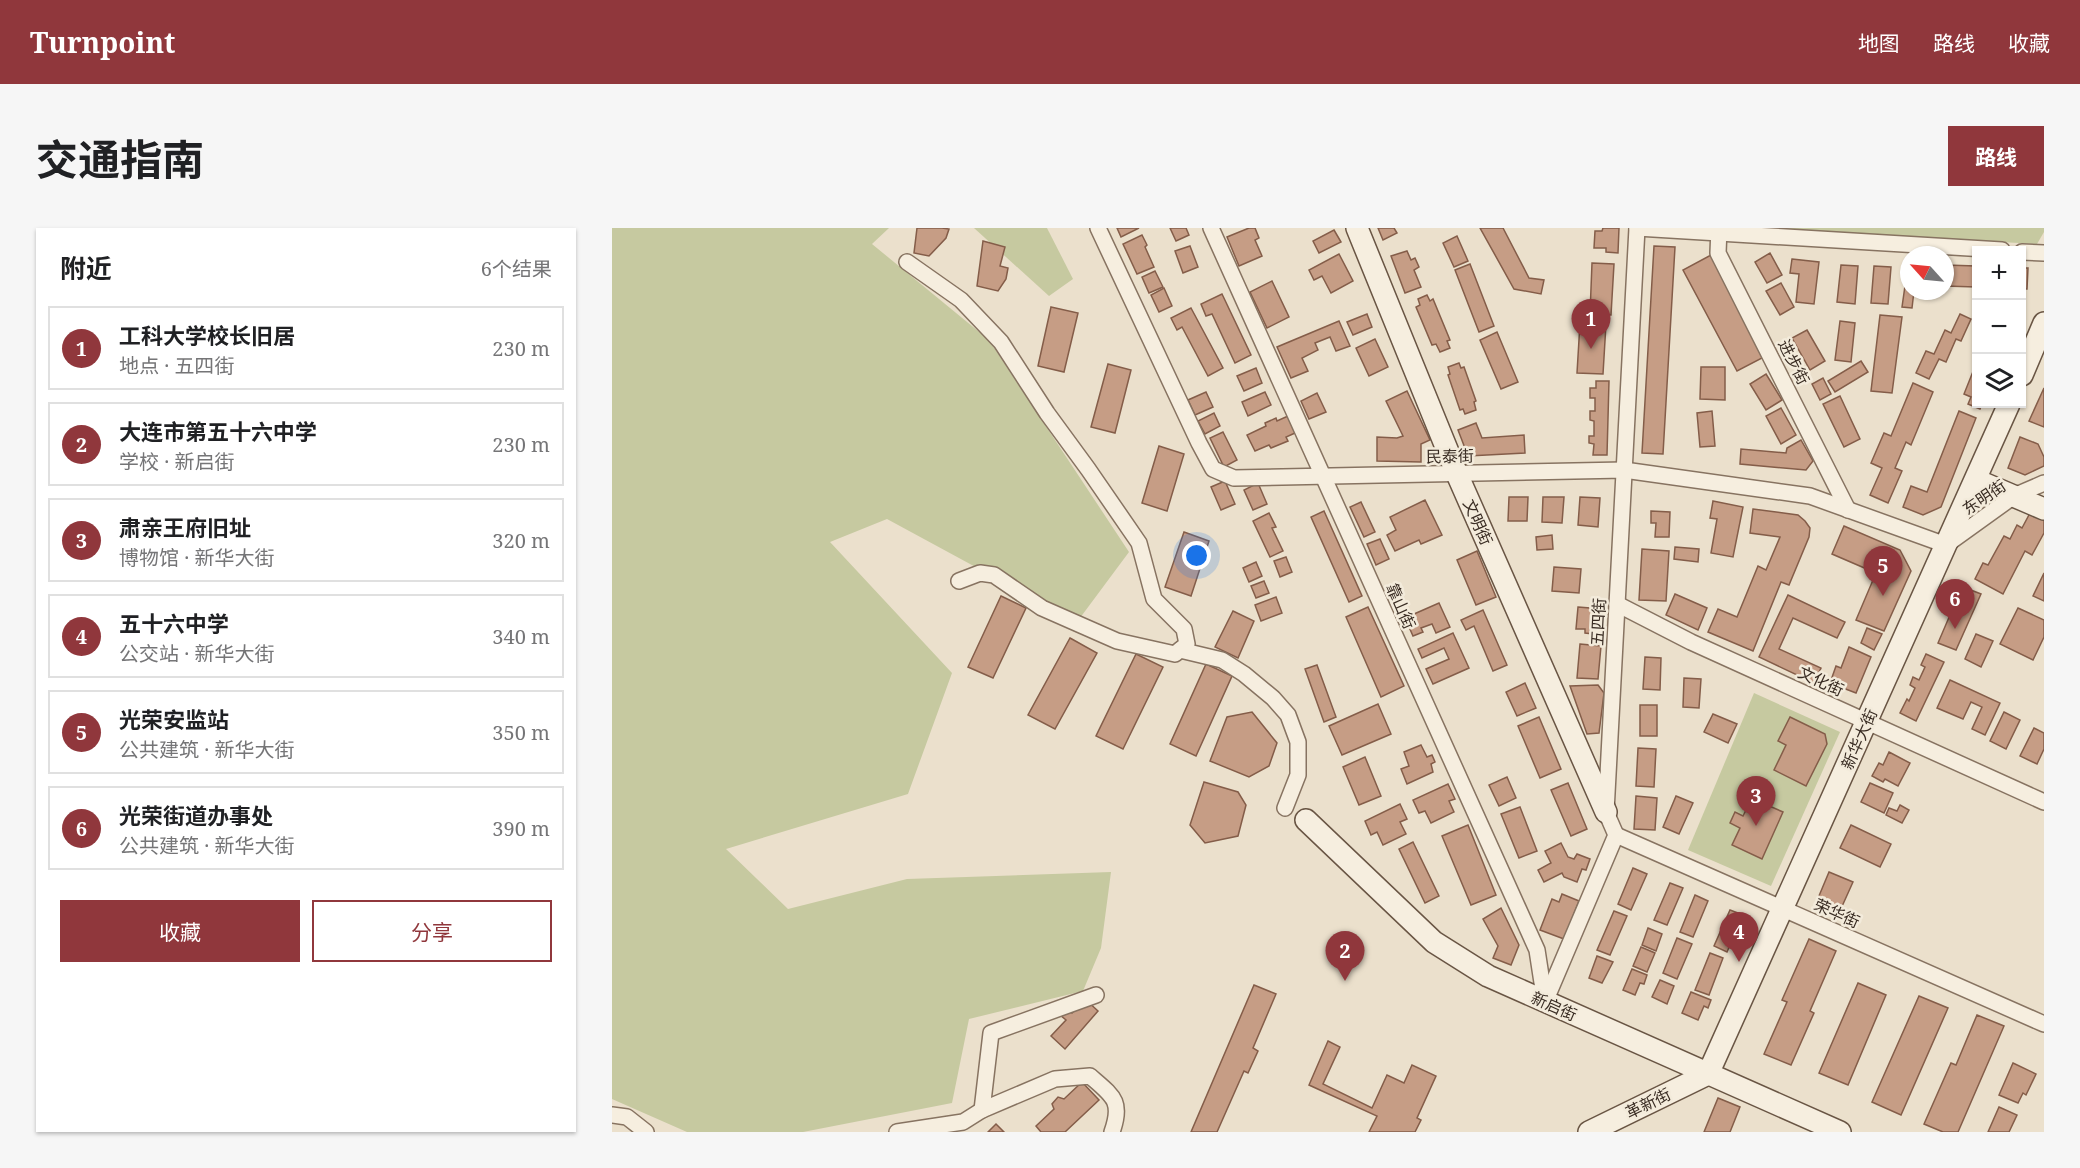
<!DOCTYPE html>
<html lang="zh">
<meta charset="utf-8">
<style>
:root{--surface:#fff;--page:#f6f6f6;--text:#202124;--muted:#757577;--line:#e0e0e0;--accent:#90373c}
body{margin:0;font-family:"Noto Serif","Noto Sans SC",serif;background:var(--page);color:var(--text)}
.controls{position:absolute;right:18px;top:18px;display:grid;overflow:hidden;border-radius:0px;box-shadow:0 2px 4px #0004}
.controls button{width:54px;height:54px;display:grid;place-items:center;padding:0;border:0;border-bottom:2px solid var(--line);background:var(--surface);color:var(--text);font:30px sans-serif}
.compass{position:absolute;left:1288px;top:18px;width:54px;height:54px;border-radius:50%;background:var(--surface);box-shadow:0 2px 4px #0004;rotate:297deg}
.you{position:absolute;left:585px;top:328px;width:21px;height:21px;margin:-15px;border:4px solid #fff;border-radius:50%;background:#1a73e8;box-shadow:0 0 0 9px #1a73e833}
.badge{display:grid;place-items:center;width:39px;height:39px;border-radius:50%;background:var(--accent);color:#fff;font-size:20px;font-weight:700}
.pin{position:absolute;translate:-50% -50px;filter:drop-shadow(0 2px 3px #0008)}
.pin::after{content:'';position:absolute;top:32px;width:21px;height:18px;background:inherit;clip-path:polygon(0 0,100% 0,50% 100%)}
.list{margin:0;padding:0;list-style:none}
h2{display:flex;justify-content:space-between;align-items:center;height:78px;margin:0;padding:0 24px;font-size:26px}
h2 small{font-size:20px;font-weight:400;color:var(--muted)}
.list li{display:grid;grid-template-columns:39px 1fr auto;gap:18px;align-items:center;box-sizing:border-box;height:84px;margin:0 12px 12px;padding:0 12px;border:2px solid var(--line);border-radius:0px}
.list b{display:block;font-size:22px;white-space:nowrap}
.list p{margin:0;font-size:20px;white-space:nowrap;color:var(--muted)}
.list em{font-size:20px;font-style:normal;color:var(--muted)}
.actions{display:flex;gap:12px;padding:18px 24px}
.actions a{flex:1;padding:14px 0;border:2px solid var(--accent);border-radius:0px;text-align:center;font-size:21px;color:var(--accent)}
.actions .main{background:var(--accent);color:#fff}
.icon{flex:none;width:33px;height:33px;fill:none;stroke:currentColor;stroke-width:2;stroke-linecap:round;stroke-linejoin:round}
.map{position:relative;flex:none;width:1432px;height:904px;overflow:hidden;border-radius:0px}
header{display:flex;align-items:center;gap:36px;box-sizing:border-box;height:84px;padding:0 30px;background:var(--accent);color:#fff}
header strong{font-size:28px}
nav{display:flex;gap:33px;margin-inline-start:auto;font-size:21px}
.intro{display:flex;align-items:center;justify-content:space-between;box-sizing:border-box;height:144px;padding:0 36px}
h1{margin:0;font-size:42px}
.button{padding:15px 27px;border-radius:0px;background:var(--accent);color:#fff;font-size:21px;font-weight:700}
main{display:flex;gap:36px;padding:0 36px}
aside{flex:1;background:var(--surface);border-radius:0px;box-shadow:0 2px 4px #0004}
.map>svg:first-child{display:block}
</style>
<header>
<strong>Turnpoint</strong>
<nav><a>地图</a><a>路线</a><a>收藏</a></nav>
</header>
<div class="intro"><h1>交通指南</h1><a class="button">路线</a></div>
<main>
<aside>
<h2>附近<small>6个结果</small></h2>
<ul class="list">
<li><span class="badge">1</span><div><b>工科大学校长旧居</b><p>地点 · 五四街</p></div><em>230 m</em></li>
<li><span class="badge">2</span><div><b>大连市第五十六中学</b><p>学校 · 新启街</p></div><em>230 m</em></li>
<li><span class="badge">3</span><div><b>肃亲王府旧址</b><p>博物馆 · 新华大街</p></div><em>320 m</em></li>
<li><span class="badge">4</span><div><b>五十六中学</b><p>公交站 · 新华大街</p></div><em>340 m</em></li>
<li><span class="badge">5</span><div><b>光荣安监站</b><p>公共建筑 · 新华大街</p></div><em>350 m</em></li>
<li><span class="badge">6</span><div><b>光荣街道办事处</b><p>公共建筑 · 新华大街</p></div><em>390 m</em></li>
</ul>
<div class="actions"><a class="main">收藏</a><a>分享</a></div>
</aside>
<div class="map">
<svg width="1432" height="904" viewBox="0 0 1432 904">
<rect width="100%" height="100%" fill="#ebe0cc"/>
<g fill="#c6c9a0">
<path d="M0,0h277l-17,16 117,96 140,212 -52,70 -190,-103 -57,23 122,131 -44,121 -182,55 62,60 119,-30 204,-7 -10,76 -18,43 -114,28 -17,84 -149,29h-116l-75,-33z"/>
<path d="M362,0h73l26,51 -24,17z"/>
<path d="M1113,0h319v4l-7,12z"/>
<path d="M1142,465l86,39 -69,154 -83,-36z"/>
</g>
<g fill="#c69d85" stroke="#845d49" stroke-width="1.5">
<path d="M305,0h25l7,1 -3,9 -17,18 -15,-3z"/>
<path d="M505,0h22l-18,9z"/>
<path d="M558,0h16l3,7 -13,6z"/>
<path d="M637,0h6l4,10 -4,2 7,16 -23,10 -12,-29z"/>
<path d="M766,0h16l3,5 -14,7z"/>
<path d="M868,0h23l26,50 15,2 -3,14 -27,-5z"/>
<path d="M991,0h16l-1,25 -12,-1v-4h-12l1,-17h7z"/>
<path d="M722,2l7,12 -22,11 -6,-12z"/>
<path d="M530,7l5,10 -2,2 9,20 -17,7 -14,-30z"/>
<path d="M845,8l11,25 -14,6 -11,-24z"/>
<path d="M371,13l22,6 -5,19 8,2 -2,11 -8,12 -21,-5z"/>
<path d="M578,18l8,21 -15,6 -8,-22z"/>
<path d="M1042,18l21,1 -12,207 -21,-1z"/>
<path d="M795,23l4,9 4,-2 4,9 -5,3 7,17 -16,6 -14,-37z"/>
<path d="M1158,25l12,22 -15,8 -12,-21z"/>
<path d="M727,26l14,27 -22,12 -9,-17 -8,4 -5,-10z"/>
<path d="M1099,27l53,102 -27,14 -54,-101z"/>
<path d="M1180,31l27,3 -5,42 -18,-2 3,-28 -9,-1z"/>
<path d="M980,35l22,1 -3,51 -21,-1z"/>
<path d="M858,36l24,62 -15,6 -24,-62z"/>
<path d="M1229,37l17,1 -3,38 -18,-2z"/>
<path d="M1333,37l31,1v21l-31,-1z"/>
<path d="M1262,38l17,1 -3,37 -17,-1z"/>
<path d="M1410,40h6l-1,21h-5z"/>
<path d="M543,43l8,16 -14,6 -7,-16z"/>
<path d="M660,53l17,36 -22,11 -17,-36z"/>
<path d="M1169,55l13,24 -14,8 -14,-24z"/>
<path d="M1293,58l4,1v4h5l-2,17 -10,-1z"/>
<path d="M552,60l8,18 -13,6 -8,-17z"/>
<path d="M610,66l29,61 -16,8 -23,-49 -6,2 -5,-12z"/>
<path d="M815,67l3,6 3,-2 17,41 -3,1 3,7 -10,4 -4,-8 -4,1 -16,-38 4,-2 -2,-6z"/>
<path d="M439,79l27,6 -14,59 -26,-6z"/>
<path d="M579,80l32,60 -15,8 -26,-49 -5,3 -6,-12z"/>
<path d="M755,86l5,13 -19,8 -6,-13z"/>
<path d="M1348,86l11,5 -10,22 -5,-2 -10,23 -7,-3 -10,20 -13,-6 10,-22 8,3 11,-24 6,3z"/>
<path d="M1268,87l22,2 -10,76 -21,-2z"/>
<path d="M727,93l11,25 -14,5 -6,-14 -15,6 3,7 -16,8 6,13 -17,7 -14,-31z"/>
<path d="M1228,93l15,2 -4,39 -16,-2z"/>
<path d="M968,95l26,1 -3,50 -26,-1z"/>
<path d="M1195,102l18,31 -15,9 -18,-32z"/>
<path d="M885,104l21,50 -17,7 -21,-49z"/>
<path d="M763,111l13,28 -19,9 -13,-28z"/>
<path d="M1249,133l7,11 -33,20 -7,-11z"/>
<path d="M847,135l2,5 3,-1 12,34 -2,1 2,8 -11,4 -2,-5 -3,1 -12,-35 2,-1 -2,-7z"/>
<path d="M496,136l23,6 -16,63 -24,-6z"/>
<path d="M1364,136v40h6l-2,5 -12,-5 3,-7 -7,-3z"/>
<path d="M1089,139h24v33l-25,-1z"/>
<path d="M644,140l6,15 -18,8 -7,-15z"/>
<path d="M1154,146l16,26 -16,10 -16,-26z"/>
<path d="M1211,150l8,16 -11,6 -8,-16z"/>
<path d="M984,153h13l-2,74h-14l1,-11 -5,-1v-7h5v-15l-4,-1v-9h5v-13h-5v-10h6z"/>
<path d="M1301,155l20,9 -22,53 -5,-3 -11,26 7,3 -14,32 -18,-8 12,-27 -11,-5 13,-30 7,3z"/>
<path d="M1432,160v39l-15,-6z"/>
<path d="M795,163l23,49 -9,4v18l-44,-1v-24l20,1 6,-2 -17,-35z"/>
<path d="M594,164l7,15 -18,8 -7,-15z"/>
<path d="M653,164l6,13 -23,11 -6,-14z"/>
<path d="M705,165l9,19 -17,7 -8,-18z"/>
<path d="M1228,168l20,43 -16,8 -21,-43z"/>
<path d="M1169,180l15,27 -15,9 -15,-28z"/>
<path d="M1100,183l3,35 -15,1 -3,-34z"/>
<path d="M1347,183l17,7 -35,89 -18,8 -20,-8 8,-21 16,6z"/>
<path d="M602,185l6,13 -15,8 -7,-13z"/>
<path d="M676,188l7,17 -9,4 2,4 -17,7 -2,-3 -14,6 -8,-16 19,-9 -1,-3 11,-5 1,3z"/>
<path d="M864,195l6,15 42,-3 1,18 -57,3 -10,-26z"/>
<path d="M611,204l14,28 -13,7 -14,-29z"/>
<path d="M1408,209l18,7 6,13v9l-19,9 -17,-7z"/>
<path d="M1189,212l12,21 -7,9 -66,-6 1,-15 45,4 1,-5z"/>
<path d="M547,218l25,8 -17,57 -25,-8z"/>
<path d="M613,253l10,23 -14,6 -10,-23z"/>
<path d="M646,255l9,21 -14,6 -9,-20z"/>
<path d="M897,269h19l-1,24h-19z"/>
<path d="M931,269h21l-2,26 -20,-1z"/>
<path d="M968,269l20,1 -2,29 -20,-2z"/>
<path d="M813,272l17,35 -21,9 -2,-4 -24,11 -8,-16 9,-5 -6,-13z"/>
<path d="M1101,273l30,6 -10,50 -22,-4 6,-34 -7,-1z"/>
<path d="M749,274l14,30 -11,5 -14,-30z"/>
<path d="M1141,281l45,6 7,6 5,7 -1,9 -20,48 -8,-3 -28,69 -45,-19 10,-23 19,8 21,-51 8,4 14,-33 -30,-4z"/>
<path d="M712,283l38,85 -13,6 -38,-85z"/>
<path d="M1039,283l19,1 -1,25h-14l1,-14h-5z"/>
<path d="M657,285l7,14 -4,1 11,23 -13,6 -17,-36z"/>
<path d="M1418,285l14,7v13l-12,22 -7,-4 -22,43 -28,-15 8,-16 5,2 16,-29 6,3 7,-14 5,3z"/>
<path d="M1232,298l56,24 11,21 -27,60 -28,-11 20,-47 -44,-19z"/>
<path d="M572,304l25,9 -18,55 -26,-9z"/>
<path d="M940,307l1,14 -16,1 -1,-13z"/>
<path d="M768,311l9,20 -13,6 -9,-21z"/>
<path d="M1063,319l24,2 -1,13 -24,-3z"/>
<path d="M1030,321l27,2 -3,50 -27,-1z"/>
<path d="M865,323l19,46 -20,8 -19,-45z"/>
<path d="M674,329l6,15 -12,5 -6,-16z"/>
<path d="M644,334l6,14 -13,6 -6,-14z"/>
<path d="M942,339l27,2 -2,24 -27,-2z"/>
<path d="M1432,345v28l-11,-5z"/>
<path d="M652,353l5,12 -13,5 -5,-12z"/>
<path d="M1346,357l23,9 -25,56 -18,-7 12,-28 -5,-2z"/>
<path d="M1063,366l32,14 -9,22 -32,-15z"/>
<path d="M1176,367l57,27 -8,16 -44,-20 -14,31 42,19 -7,15 -55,-26z"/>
<path d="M389,368l25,12 -33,70 -25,-11z"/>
<path d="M664,369l6,16 -21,8 -6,-16z"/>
<path d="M827,375l11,24 -14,6 -4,-9 -11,4 2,4 -10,4 -8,-18z"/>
<path d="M756,379l36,79 -23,11 -35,-80z"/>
<path d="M966,379l24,2 -1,21h-7l-1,4 -8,-1v-4h-9z"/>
<path d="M1406,380l26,12v17l-11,23 -33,-16z"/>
<path d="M871,382l24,55 -14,6 -19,-45 -8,4 -5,-10z"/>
<path d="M621,383l21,10 -16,37 -23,-11z"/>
<path d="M1255,400l15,6 -8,16 -13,-7z"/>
<path d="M841,405l16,35 -36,16 -7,-15 23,-10 -5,-11 -22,10 -4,-9z"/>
<path d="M1364,406l17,7 -12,26 -16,-8z"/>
<path d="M458,410l27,15 -42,76 -27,-14z"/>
<path d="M968,416l21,2 -3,33 -21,-1z"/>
<path d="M1237,419l22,10 -15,36 -26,-10 6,-17 5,2z"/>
<path d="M524,426l27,13 -40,82 -27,-13z"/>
<path d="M1314,426l18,8 -28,59 -16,-8 7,-14 2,2 6,-13 -5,-3 3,-8 6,3 6,-13 -4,-2z"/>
<path d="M1033,429l16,1 -1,32 -17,-1z"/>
<path d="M594,436l26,12 -36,80 -26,-12z"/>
<path d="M705,437l19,52 -12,5 -19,-53z"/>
<path d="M1072,450l17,1 -2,29 -16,-1z"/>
<path d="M1338,452l50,23 -15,32 -13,-6 10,-22 -11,-5 -8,17 -26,-11z"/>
<path d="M913,455l11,25 -19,8 -11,-24z"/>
<path d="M986,457l6,8 -5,40 -12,1 -17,-48z"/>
<path d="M766,476l13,30 -49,21 -13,-29z"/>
<rect x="1028" y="477" width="17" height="31"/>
<path d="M640,484l25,31 -8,23 -20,11 -39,-16 17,-44z"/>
<path d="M1392,484l16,8 -14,29 -16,-8z"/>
<path d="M1101,486l24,10 -9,19 -24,-11z"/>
<path d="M927,489l22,52 -21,9 -22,-52z"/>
<path d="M1178,489l35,17 2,10 -21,42 -32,-16 12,-25 -8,-4z"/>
<path d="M1422,500l10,5v16l-7,15 -17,-8z"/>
<path d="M809,517l6,12 5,-2 3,7 -4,2 2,8 -26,12 -6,-15 8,-3 -5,-14z"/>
<path d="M1026,520l18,1 -2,38 -18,-1z"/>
<path d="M1277,524l21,11 -12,23 -13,-7 -2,3 -11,-6 7,-13 4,2z"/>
<path d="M753,529l16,39 -22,9 -16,-38z"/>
<path d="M895,549l9,21 -17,8 -10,-21z"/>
<path d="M592,554l34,10 8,13 -8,31 -33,7 -15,-18z"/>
<path d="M956,555l19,46 -16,7 -20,-46z"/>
<path d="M1258,555l23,10 -9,20 -23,-11z"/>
<path d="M836,556l7,15 -6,2 5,11 -23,11 -6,-12 -6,2 -6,-13z"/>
<path d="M1024,568l21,2 -2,32 -21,-1z"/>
<path d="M1064,568l17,7 -14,31 -16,-7z"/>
<path d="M1141,568l16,7 -2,2 16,7 -21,47 -30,-14 8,-17 -10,-5 5,-11 8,4z"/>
<path d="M788,576l7,15 -7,3 6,12 -23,11 -6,-13 -6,3 -6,-14z"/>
<path d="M1288,577l9,5 -7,13 -16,-8 3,-7 8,3z"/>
<path d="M908,579l17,44 -18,7 -18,-44z"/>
<path d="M856,597l28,70 -25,10 -29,-69z"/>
<path d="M1239,597l40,19 -11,23 -40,-19z"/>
<path d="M801,614l26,54 -14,7 -26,-54z"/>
<path d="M949,615l7,14 6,2 3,-5 13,5 -4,11 -4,-1 -5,13 -13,-5 -2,-4 -18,9 -6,-12 13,-7 -6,-12z"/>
<path d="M1021,640l14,6 -16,36 -13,-6z"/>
<path d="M1217,644l24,10 -14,31 -23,-10z"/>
<path d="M1058,655l13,5 -16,37 -13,-5z"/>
<path d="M950,666l17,7 -15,38 -24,-9 12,-31 7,3z"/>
<path d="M1083,667l13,6 -15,36 -13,-5z"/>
<path d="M889,680l18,37 -8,20 -18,-7 5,-12 -15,-27z"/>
<path d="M1118,682l13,5 -16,37 -13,-6z"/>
<path d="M1002,683l13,5 -17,39 -13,-5z"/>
<path d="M1036,700l14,6 -6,17 -14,-6z"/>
<path d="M1065,710l15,6 -15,35 -14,-6z"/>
<path d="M1197,711l27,12 -26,60 4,2 -23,52 -27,-11 23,-52 -5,-2z"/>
<path d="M1029,719l14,6 -8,19 -14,-6z"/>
<path d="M1098,725l13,5 -14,37 -14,-5z"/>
<path d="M985,728l16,6 -11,21 -13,-5z"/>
<path d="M1020,741l15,6 -3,9 -4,-1 -5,12 -12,-5z"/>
<path d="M1048,752l14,6 -7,18 -15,-7z"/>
<path d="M1246,755l28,12 -38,90 -29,-12z"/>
<path d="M642,757l22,9 -23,54 5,3 -10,22 -4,-2 -27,61h-26z"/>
<path d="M1079,764l20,8 -3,8 -4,-2 -6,14 -16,-7z"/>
<path d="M1307,768l29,12 -47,107 -29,-13z"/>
<path d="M473,771l13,12 -33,38 -14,-13 15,-16 -6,-5 6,-7 6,5z"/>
<path d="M1365,787l27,11 -46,106h-15l-19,-8 27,-61 5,2z"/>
<path d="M716,813l12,6 -17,37 49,24 15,-33 17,8 8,-18 24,11 -19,42 4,2 -6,12h-46l8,-16 -68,-31z"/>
<path d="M1401,835l23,11 -10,21 -3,-2 -5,10 -19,-8z"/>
<path d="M470,854l17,18 -34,32h-24l-5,-6 18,-17 -2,-5 6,-7 6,2z"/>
<path d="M1106,870l22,9 -10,25h-26z"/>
<path d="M1387,879l18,8 -8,17h-21z"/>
<path d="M384,896l8,8h-16z"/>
</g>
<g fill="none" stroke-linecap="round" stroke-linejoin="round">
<defs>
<g id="street">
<path d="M486,0l101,215 14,26 21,9 390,-8 186,26 136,49 68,-49 30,-13"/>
<path d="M599,0l326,722 8,52"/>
<path d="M1025,0l365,22"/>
<path d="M1107,0l-1,25 130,257"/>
<path d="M1410,24l22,1"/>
<path d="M295,34l54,38 40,42 46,71 41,56 51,74 15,56 30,30 3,15 -12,10 -58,-13 -75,-33 -48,-33 -14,-2 -21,8"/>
<path d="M1005,376l74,38 353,160"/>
<path d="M568,422l42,10 22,14 29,24 15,17 10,27v33l-13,33"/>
<path d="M1004,607l428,189"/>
<path d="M933,774l71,-167 -10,-23 31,-584"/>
<path d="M370,882l9,-77 105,-38"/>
<path d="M0,887l15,2 19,15"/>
<path d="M285,904l66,-10 19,-12 73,-31 35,-3c23,20 33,25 22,56"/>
</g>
<g id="secondary">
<path d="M745,0l100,246 149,338"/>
<path d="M1410,147l22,-52"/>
<path d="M1364,252l68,29"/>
<path d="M694,592l128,122 54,34 352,156"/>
<path d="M977,904l119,-58 301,-670"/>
</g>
</defs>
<use href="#street" stroke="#877361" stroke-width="18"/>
<use href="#secondary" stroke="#695544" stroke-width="24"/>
<use href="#street" stroke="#f6eedf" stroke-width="15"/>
<use href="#secondary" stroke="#f6eedf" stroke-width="21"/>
</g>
<g text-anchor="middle" stroke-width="5" stroke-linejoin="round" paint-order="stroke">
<g font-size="16" fill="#392c23" stroke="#f3ebdb">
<text transform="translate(1182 134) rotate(63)" y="6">进步街</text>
<text transform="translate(838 228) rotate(-1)" y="6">民泰街</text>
<text transform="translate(1372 269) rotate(-34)" y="6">东明街</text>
<text transform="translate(866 294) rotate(66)" y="6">文明街</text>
<text transform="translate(789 378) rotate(66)" y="6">靠山街</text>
<text transform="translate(986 394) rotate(-87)" y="6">五四街</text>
<text transform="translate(1209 453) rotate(25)" y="6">文化街</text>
<text transform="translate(1247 511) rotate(-66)" y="6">新华大街</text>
<text transform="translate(1225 685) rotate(24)" y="6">荣华街</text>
<text transform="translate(942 778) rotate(24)" y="6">新启街</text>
<text transform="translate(1036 875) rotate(-26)" y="6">革新街</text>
</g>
</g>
</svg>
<div class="controls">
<button>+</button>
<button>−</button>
<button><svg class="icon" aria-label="layers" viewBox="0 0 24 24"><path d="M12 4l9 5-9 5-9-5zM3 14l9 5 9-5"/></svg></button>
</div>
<svg class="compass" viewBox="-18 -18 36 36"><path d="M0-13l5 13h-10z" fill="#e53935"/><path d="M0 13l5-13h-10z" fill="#757577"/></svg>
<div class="you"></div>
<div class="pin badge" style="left:979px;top:121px">1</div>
<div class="pin badge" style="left:733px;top:753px">2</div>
<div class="pin badge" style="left:1144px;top:598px">3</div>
<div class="pin badge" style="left:1127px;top:734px">4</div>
<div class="pin badge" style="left:1271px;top:368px">5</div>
<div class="pin badge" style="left:1343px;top:401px">6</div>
</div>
</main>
